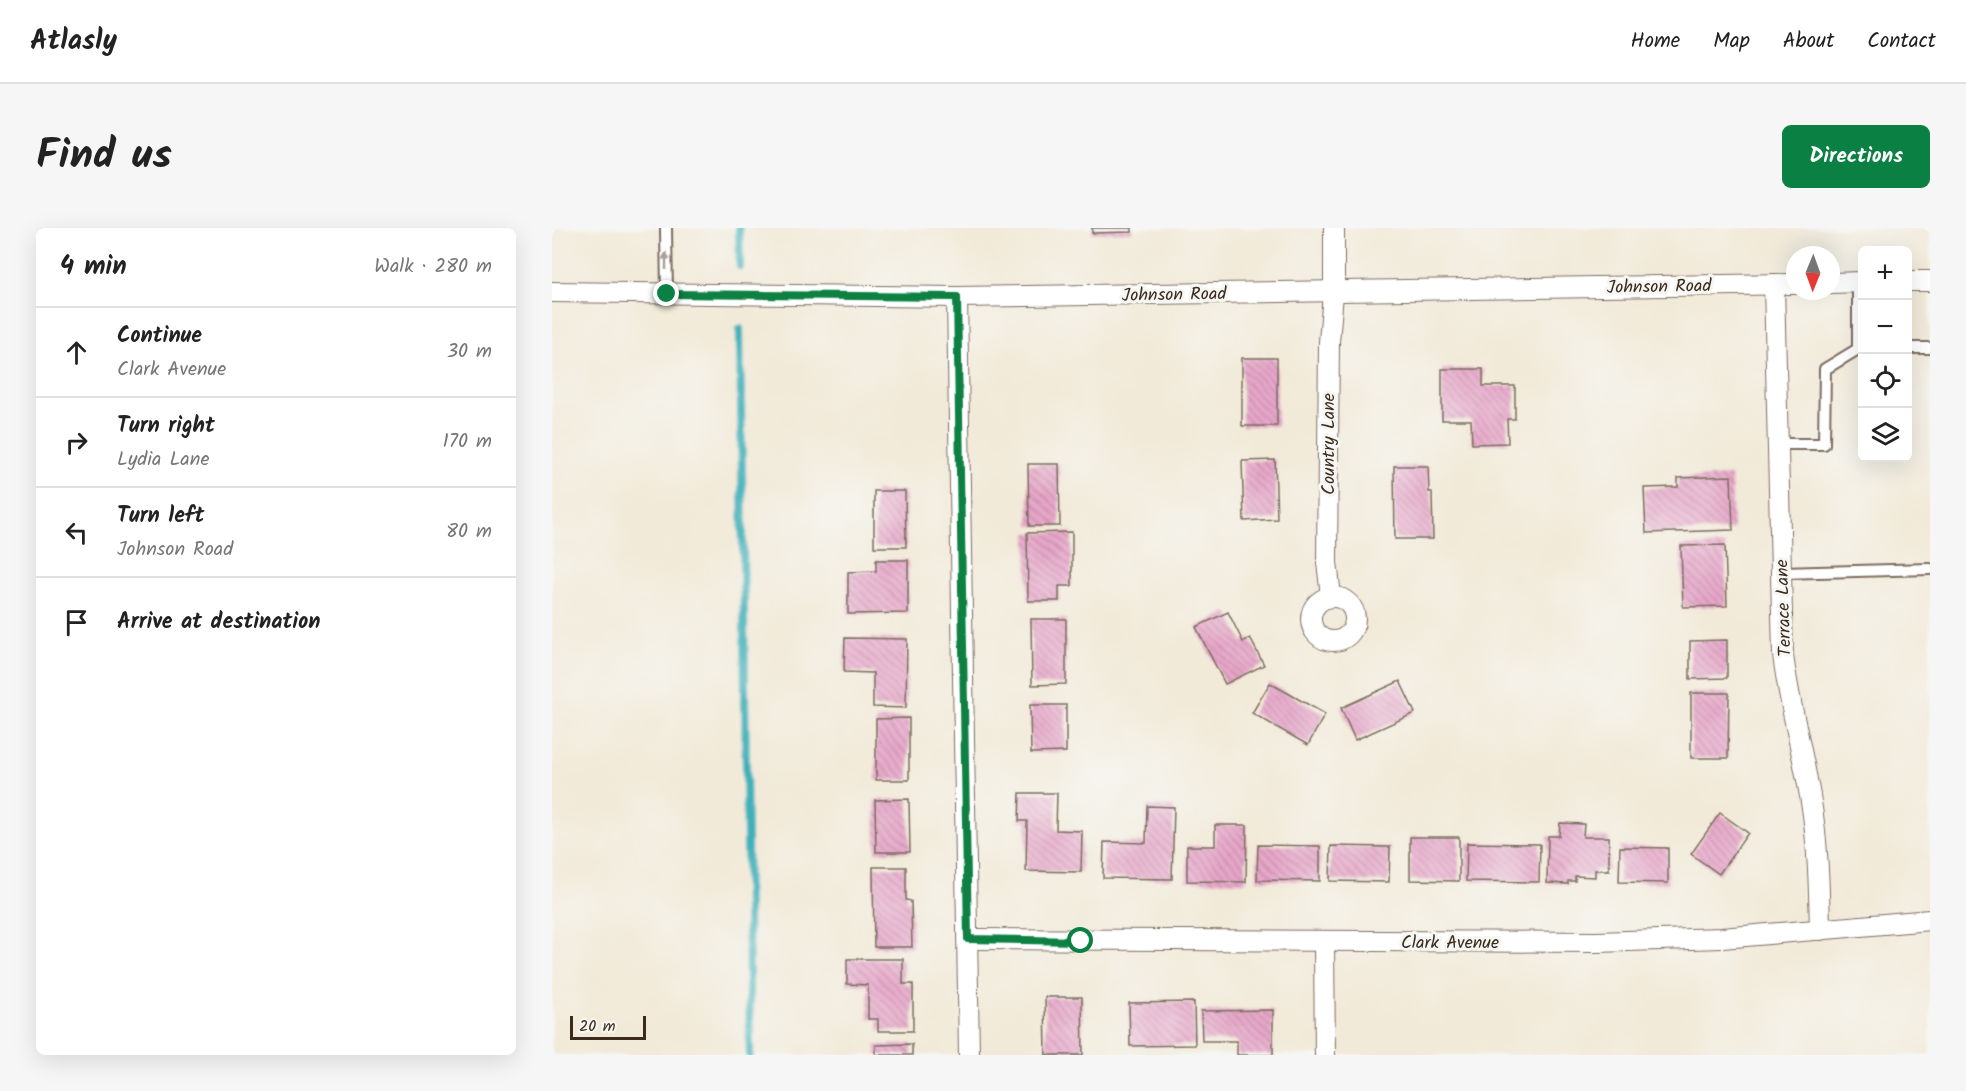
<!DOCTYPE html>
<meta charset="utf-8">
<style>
:root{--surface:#fff;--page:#f6f6f6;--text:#222;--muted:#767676;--line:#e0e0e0;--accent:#0b8043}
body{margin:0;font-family:Kalam,sans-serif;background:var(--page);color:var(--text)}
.controls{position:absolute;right:18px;top:18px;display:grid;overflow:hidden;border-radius:9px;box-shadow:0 6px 24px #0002}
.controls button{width:54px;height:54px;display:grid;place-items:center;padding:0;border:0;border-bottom:2px solid var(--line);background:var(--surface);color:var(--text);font:30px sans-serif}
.compass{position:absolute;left:1234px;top:18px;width:54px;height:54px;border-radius:50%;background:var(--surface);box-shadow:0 6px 24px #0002;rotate:181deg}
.scale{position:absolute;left:18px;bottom:15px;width:76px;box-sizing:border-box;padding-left:6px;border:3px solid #3b2a1e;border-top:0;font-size:16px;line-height:21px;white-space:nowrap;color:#3b2a1e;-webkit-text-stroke:4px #f6f6f2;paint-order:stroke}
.stop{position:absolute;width:18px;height:18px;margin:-14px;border:4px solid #0b8043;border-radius:50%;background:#fff}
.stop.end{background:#0b8043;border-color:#fff;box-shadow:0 2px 6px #0008}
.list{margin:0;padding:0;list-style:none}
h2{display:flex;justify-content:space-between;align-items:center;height:78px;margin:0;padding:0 24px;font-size:26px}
h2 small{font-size:20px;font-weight:400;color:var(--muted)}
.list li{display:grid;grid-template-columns:39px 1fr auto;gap:18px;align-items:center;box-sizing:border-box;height:90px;padding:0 24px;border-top:2px solid var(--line)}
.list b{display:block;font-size:22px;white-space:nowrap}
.list p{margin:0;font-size:20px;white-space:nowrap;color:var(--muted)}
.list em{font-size:20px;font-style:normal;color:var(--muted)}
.icon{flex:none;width:33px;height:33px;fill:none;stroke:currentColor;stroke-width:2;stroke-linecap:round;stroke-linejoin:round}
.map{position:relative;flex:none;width:1378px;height:827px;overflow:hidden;border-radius:9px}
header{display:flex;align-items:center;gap:36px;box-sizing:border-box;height:84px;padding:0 30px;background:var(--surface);border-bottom:2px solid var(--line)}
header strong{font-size:28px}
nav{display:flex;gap:33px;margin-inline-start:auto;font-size:21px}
.intro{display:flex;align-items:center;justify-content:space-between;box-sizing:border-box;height:144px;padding:0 36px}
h1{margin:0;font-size:42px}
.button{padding:15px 27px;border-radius:9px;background:var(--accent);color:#fff;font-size:21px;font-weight:700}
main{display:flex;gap:36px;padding:0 36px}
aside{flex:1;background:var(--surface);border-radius:9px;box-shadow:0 6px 24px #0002}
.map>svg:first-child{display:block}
</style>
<header>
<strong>Atlasly</strong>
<nav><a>Home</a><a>Map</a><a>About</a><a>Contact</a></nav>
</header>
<div class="intro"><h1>Find us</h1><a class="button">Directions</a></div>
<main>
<aside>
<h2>4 min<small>Walk · 280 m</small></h2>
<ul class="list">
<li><svg class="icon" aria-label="ahead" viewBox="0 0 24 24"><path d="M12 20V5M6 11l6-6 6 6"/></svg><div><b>Continue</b><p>Clark Avenue</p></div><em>30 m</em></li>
<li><svg class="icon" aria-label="right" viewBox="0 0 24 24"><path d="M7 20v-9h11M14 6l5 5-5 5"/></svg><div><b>Turn right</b><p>Lydia Lane</p></div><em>170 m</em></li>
<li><svg class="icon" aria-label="left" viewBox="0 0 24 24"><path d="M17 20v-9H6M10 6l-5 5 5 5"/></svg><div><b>Turn left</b><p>Johnson Road</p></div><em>80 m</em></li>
<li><svg class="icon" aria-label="arrive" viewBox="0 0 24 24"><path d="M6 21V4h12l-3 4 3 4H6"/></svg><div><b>Arrive at destination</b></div></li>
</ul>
</aside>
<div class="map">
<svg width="1378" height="827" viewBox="0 0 1378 827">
<defs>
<pattern id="building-back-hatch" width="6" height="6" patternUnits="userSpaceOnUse" patternTransform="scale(1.5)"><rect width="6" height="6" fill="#e8a7ca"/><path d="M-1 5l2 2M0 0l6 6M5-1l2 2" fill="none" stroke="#bd88a3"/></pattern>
</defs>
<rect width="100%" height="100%" fill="#f6f6f2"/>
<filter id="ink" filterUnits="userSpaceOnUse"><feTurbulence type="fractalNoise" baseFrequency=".0167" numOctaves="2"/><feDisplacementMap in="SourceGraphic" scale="12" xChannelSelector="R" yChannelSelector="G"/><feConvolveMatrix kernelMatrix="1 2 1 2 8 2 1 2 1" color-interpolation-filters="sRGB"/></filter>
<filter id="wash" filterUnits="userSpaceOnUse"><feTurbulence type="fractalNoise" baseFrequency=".008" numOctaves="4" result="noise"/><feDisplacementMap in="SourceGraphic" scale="24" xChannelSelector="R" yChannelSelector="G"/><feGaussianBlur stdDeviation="1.35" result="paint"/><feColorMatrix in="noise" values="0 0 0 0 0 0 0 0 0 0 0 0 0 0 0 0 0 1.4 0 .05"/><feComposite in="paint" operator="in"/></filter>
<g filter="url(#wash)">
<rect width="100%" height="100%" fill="#f2ead9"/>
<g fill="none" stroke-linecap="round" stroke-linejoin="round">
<g stroke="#41b1bb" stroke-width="8">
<path d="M187,0l1,38"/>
<path d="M188,101l10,726"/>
</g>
</g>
<g id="blocks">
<g fill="url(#building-back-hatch)">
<path d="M540,0h40v4l-40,1z"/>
<rect x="690" y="130" width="35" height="68"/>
<path d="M890,141h41v17h32v33h-8l1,24 -36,1 -1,-24h-29z"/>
<path d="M723,232l2,59 -33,2 -2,-60z"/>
<path d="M476,236h31l1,62h-31z"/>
<path d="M842,238h34l1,26h3l1,47h-38z"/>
<path d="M1179,248l2,54 -87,3 -2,-45 34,-1v-9z"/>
<path d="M322,263h31l1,56h-32z"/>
<path d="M520,304v54h-13v15h-31l-1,-68z"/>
<path d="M1173,317l2,61 -44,1 -2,-61z"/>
<path d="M324,332h32v53l-60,1v-42l28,-1z"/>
<path d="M676,384l15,30 7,-4 14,27 -39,19 -29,-57z"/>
<path d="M479,391h35v65l-34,1z"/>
<path d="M293,410l62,1 -1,69 -33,-1v-34l-29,-1z"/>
<path d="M1175,412v38l-37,1v-38z"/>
<path d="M848,453l15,32 -60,27 -14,-32z"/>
<path d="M718,455l55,31 -17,31 -56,-32z"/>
<path d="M1139,465h38l-1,65h-37z"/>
<path d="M478,477h36v47l-35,1z"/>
<path d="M357,490v62h-33v-61z"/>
<path d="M468,565h37l-1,37 26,1 -1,41 -55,-1 1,-50h-8z"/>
<path d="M357,571l1,53h-34l-1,-52z"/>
<path d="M595,578l27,1 -2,72 -69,-1 1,-36 42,1z"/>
<path d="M1168,585l28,20 -29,41 -28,-20z"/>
<path d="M1008,595l24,1 -1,13h26v33h-14v7l-20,-1v5h-7v3l-21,-1 1,-47h11z"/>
<path d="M663,597h32l-1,57 -59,-1v-35h28z"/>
<path d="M858,609h49v44l-49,-1z"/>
<path d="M915,615l73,1 -1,38 -73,-1z"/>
<path d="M706,617l62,1v35l-63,-1z"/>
<path d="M779,618l59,1 -1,35 -59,-1z"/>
<path d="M1068,619l48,1v35l-49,-1z"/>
<path d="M321,639h33v33l5,1 1,46h-38z"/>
<path d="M295,731h56v25h10v47h-35v-12h-10v-34l-21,-1z"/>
<path d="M493,769h37l1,58h-37z"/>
<path d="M642,774l1,43 -65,1 -1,-43z"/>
<path d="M721,782v45h-36v-14h-35l-1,-30z"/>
<path d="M360,816v11h-36v-10z"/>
</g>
</g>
</g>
<g filter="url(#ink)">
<use href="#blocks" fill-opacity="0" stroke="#7b6d5f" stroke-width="1.5"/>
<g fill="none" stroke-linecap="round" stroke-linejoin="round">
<defs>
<g id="lane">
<path d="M114,0l1,66"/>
<path d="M1306,54v67h4"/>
<path d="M1356,120h22"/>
<path d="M1226,216h46l1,-75 33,-20"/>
<path d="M1229,345l149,-4"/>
</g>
<g id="street">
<path d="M1356,53h22"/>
<path d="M1279,55l31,-1"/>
<path d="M1222,56l9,371c6,48 19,94 27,141 8,44 9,89 10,134"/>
<path d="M0,64l405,5 838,-13"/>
<path d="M405,69l12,758"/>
<path d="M779,368l-4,-34 2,-220 5,-61v-53"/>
<circle cx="781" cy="391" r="22"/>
<path d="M416,711l628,3 126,-4 208,-18"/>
<path d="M772,714l1,113"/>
</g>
</defs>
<use href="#lane" stroke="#7b6d5f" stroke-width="14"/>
<use href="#street" stroke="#7b6d5f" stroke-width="22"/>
<use href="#lane" stroke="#fff" stroke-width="10"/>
<use href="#street" stroke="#fff" stroke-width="20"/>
</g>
<defs><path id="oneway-solid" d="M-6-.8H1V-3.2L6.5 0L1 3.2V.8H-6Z" transform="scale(1.5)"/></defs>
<use fill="#a79f9a" href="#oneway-solid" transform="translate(114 33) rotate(-90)"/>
</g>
<g fill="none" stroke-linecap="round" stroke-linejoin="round" filter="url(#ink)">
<path stroke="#0b8043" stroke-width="8" d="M115,66l290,3 11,642 113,2"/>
</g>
<g text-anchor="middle" stroke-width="6" stroke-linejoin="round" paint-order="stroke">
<g font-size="18" fill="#3b2a1e" stroke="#f6f6f2">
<text transform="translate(1107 58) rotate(-1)" y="6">Johnson Road</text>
<text transform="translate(622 66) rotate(-1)" y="6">Johnson Road</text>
<text transform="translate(776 216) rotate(-90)" y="6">Country Lane</text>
<text transform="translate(1231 380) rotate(-92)" y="6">Terrace Lane</text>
<text x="898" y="720">Clark Avenue</text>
</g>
</g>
</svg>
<div class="controls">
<button>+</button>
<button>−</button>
<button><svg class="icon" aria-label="locate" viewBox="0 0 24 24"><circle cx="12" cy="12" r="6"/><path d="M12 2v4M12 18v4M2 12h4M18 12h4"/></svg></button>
<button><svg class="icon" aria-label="layers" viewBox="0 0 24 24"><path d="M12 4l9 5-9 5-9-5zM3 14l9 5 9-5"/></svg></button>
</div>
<svg class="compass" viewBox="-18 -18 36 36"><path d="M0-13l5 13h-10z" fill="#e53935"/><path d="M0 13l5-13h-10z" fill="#767676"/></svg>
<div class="scale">20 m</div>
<div class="stop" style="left:529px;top:713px"></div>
<div class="stop end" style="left:115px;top:66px"></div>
</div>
</main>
